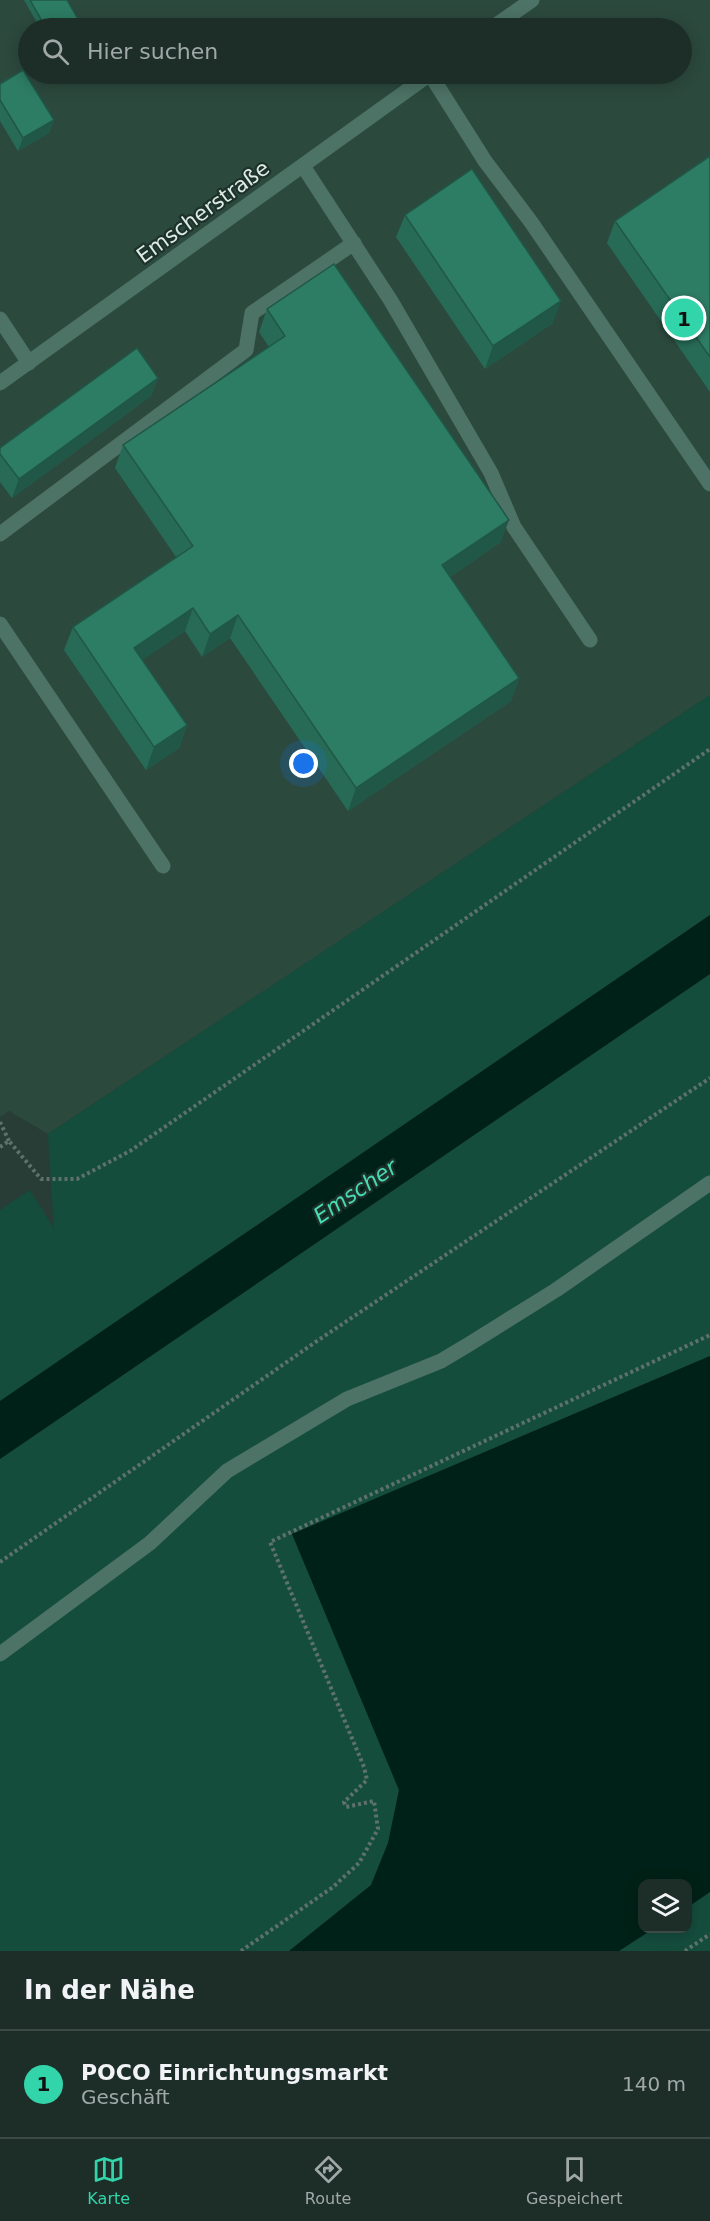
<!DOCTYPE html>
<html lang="de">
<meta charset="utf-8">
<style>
:root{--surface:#1d2e28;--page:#253630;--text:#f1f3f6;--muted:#a0a8a8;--line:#3b4a45;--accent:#32d4a9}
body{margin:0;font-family:"DejaVu Sans",sans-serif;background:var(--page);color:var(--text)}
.controls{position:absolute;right:18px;bottom:18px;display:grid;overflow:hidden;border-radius:12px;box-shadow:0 3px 15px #0003}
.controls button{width:54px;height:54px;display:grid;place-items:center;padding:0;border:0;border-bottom:2px solid var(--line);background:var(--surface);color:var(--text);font:30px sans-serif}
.you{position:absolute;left:304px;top:764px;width:21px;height:21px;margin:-15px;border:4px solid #fff;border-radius:50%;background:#1a73e8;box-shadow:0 0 0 9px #1a73e833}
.badge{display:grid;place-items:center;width:39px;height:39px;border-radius:50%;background:var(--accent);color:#111;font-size:20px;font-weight:700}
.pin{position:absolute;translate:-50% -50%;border:3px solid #fff;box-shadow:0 2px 6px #0006}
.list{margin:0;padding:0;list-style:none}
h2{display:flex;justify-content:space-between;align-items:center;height:78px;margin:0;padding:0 24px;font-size:26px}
h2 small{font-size:20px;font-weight:400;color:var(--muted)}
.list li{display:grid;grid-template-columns:39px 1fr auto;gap:18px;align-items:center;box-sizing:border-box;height:108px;padding:0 24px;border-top:2px solid var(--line)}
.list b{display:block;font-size:22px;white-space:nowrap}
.list p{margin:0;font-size:20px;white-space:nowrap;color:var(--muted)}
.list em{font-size:20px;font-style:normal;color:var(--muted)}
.icon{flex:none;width:33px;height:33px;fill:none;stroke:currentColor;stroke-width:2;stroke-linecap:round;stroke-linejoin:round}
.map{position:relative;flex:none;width:710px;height:1951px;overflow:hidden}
.search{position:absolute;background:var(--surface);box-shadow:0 3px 15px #0003;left:18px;right:18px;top:18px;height:66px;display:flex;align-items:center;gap:15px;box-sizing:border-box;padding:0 21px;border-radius:33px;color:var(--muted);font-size:22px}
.sheet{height:186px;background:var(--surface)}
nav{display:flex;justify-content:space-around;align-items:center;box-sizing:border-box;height:84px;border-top:2px solid var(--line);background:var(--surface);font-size:16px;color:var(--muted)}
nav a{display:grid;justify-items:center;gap:3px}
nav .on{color:var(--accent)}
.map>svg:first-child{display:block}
</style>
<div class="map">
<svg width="710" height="1951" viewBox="0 0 710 1951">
<rect width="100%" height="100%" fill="#273d35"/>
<path fill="#2c493e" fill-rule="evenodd" d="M0,0h710v695l-662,439 -39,-23 -9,6zM28,28h654v46h-654z"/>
<g fill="#154d3d">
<path d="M710,695v220l-710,486v-191l30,-20 24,39 -6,-95z"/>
<path d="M710,974v382l-418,178 107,256 -11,53 -17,42 -82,66h-289v-492z"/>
<path d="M710,1892v59h-91l34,-22 35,-1v-21z"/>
</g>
<g fill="#002117">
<path d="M710,915v59l-710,485v-58z"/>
<path d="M710,1356v536l-22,15v-23h-46v44l11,1 -34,22h-330l82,-66 17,-42 11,-53 -107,-256z"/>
</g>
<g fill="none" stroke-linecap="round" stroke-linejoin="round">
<g stroke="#5e726a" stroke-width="4" stroke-dasharray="3 3" stroke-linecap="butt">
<path d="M0,1122l9,19"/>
<path d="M0,1147l9,-6 32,38h36l53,-28 580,-402"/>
<path d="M0,1562l317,-221 393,-263"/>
<path d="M241,1951l92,-64 26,-24 19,-34 -4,-28 -28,6 -2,-5 23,-22 -3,-13 -94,-225 440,-207"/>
<path d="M685,1951l25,-17"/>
</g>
<g stroke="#4d7366" stroke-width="15">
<path d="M492,28l40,-28"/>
<path d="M430,74l55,87 46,61 179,262"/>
<path d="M303,166l88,135 100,172 23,54 76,113"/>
<path d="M0,319l29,44"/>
<path d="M0,383l430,-309"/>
<path d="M0,534l246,-184 6,-37 102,-70"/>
<path d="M0,624l163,242"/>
<path d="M0,1654l150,-111 77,-72 120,-72 94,-38 30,-18 85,-53 154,-107"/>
</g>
</g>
<g fill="#276b56">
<path d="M24,0h43l16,28h-43z"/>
<path d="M0,84l54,36 -5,13 -31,18 -18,-30z"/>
<path d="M710,156v236l-103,-149 8,-22z"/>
<path d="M405,215l148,108 -68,46 -89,-132z"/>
<path d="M267,309l234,233 -51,35 69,101 -8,23 -163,110 -118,-173 -28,19 -17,-26 -43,29 45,65 -8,23 -33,22 -82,-120 9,-23 103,-70 -61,-89 8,-23 146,-98 -10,-15z"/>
<path d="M158,378l-7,18 -139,102 -12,-16v-34z"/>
</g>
<g fill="#205746">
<path d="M54,120l-5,13 -31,18 5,-13z"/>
<path d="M561,301l-8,22 -68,46 8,-23z"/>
<path d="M158,378l-7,18 -139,102 7,-19z"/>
<path d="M509,520l-8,22 -67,46 8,-23z"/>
<path d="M193,608l-8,23 -59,40 8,-23z"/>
<path d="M238,615l-8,23 -28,19 8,-23z"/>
<path d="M519,678l-8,23 -163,110 8,-23z"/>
<path d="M187,725l-8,23 -33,22 8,-23z"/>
</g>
<g fill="#2d7c64" stroke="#205746" stroke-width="1.5">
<path d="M30,0h37l16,28h-37z"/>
<path d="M23,70l31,50 -31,18 -23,-38v-16z"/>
<path d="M710,156v201l-95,-136z"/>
<path d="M472,169l89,132 -68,45 -88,-131z"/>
<path d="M334,264l175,256 -67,45 77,113 -163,110 -118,-173 -28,19 -17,-26 -59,40 53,77 -33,22 -81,-120 120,-81 -70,-101 162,-109 -18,-27z"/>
<path d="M137,348l21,30 -139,101 -19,-25v-6z"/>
</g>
<g text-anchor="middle" stroke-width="4.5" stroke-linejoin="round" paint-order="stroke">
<g font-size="21" fill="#deebe6" stroke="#1d322b">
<text transform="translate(203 212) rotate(-36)" y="7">Emscherstraße</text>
</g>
<g font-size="22" font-style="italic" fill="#49dbb1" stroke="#1d322b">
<text transform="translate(355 1191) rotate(-34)" y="8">Emscher</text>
</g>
</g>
</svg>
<div class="controls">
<button><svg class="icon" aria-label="layers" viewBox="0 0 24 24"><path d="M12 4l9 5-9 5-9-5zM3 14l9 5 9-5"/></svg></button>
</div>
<div class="you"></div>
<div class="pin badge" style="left:684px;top:318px">1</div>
<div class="search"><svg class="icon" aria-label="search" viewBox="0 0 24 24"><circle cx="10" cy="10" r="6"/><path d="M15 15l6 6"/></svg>Hier suchen</div>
</div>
<section class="sheet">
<h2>In der Nähe<small></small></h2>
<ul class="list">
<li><span class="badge">1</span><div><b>POCO Einrichtungsmarkt</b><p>Geschäft</p></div><em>140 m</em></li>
</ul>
</section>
<nav>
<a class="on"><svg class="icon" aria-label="map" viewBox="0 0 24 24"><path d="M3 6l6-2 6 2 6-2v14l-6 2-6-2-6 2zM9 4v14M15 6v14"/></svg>Karte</a>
<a><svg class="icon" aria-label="directions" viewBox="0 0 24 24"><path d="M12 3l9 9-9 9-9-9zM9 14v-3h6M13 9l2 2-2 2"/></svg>Route</a>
<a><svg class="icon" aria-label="saved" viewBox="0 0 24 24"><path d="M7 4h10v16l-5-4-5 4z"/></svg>Gespeichert</a>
</nav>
